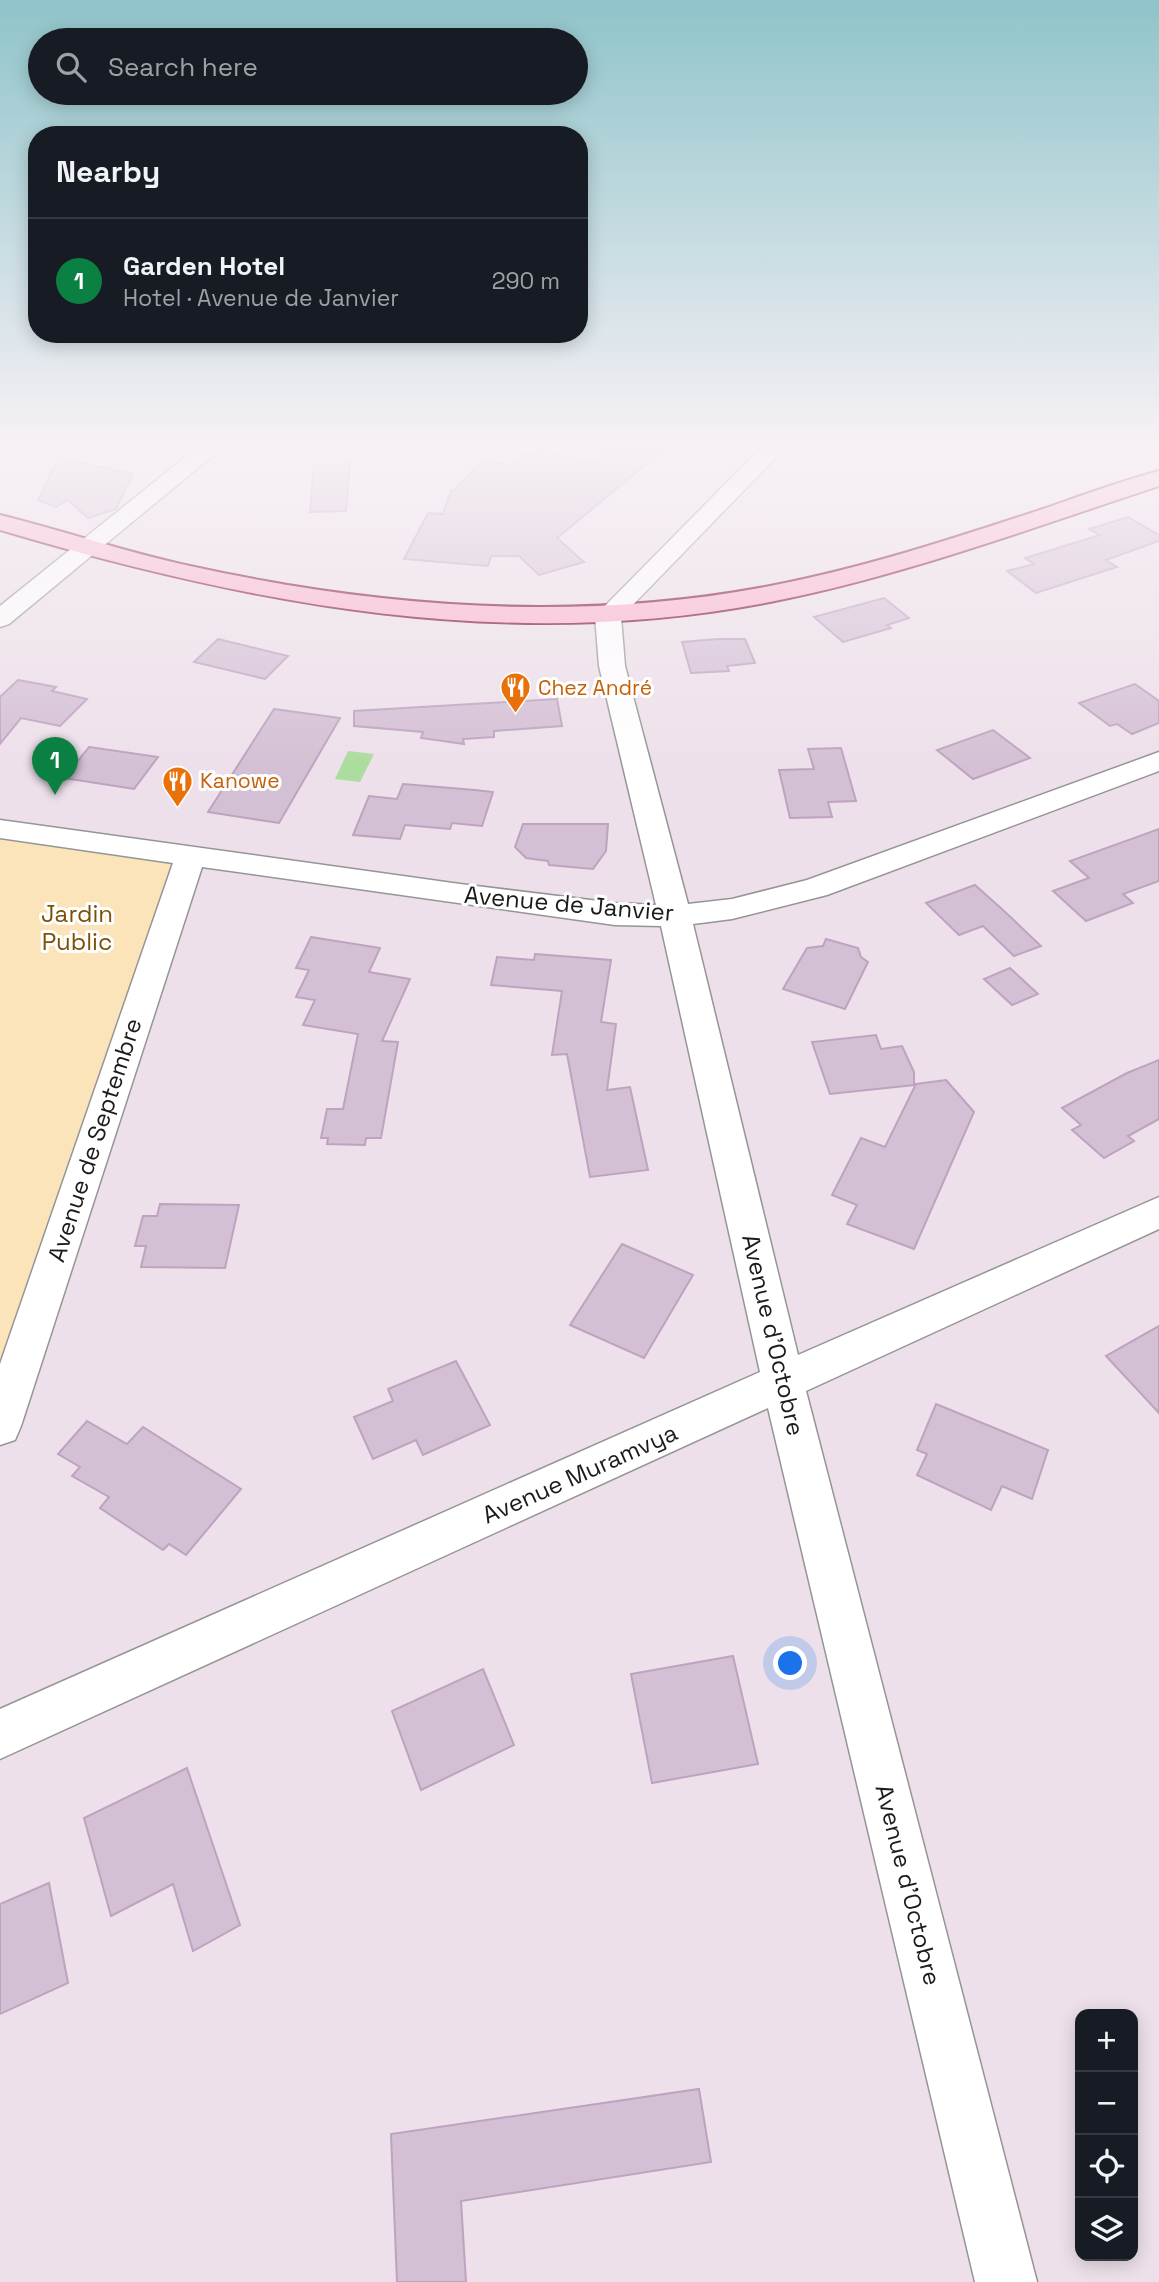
<!DOCTYPE html>
<meta charset="utf-8">
<style>
:root{--surface:#171b24;--page:#20242c;--text:#f1f3f6;--muted:#9ea1a6;--line:#363941;--accent:#0b8043}
body{margin:0;font-family:"Space Grotesk",sans-serif;background:var(--page);color:var(--text)}
.controls{position:absolute;right:21px;bottom:21px;display:grid;overflow:hidden;border-radius:14px;box-shadow:0 4px 18px #0003}
.controls button{width:63px;height:63px;display:grid;place-items:center;padding:0;border:0;border-bottom:2px solid var(--line);background:var(--surface);color:var(--text);font:35px sans-serif}
.you{position:absolute;left:791px;top:1664px;width:24px;height:24px;margin:-18px;border:5px solid #fff;border-radius:50%;background:#1a73e8;box-shadow:0 0 0 10px #1a73e833}
.badge{display:grid;place-items:center;width:46px;height:46px;border-radius:50%;background:var(--accent);color:#fff;font-size:23px;font-weight:700}
.pin{position:absolute;translate:-50% -58px;filter:drop-shadow(0 2px 4px #0008)}
.pin::after{content:'';position:absolute;top:37px;width:24px;height:21px;background:inherit;clip-path:polygon(0 0,100% 0,50% 100%)}
.list{margin:0;padding:0;list-style:none}
h2{display:flex;justify-content:space-between;align-items:center;height:91px;margin:0;padding:0 28px;font-size:30px}
h2 small{font-size:23px;font-weight:400;color:var(--muted)}
.list li{display:grid;grid-template-columns:46px 1fr auto;gap:21px;align-items:center;box-sizing:border-box;height:126px;padding:0 28px;border-top:2px solid var(--line)}
.list b{display:block;font-size:26px;white-space:nowrap}
.list p{margin:0;font-size:23px;white-space:nowrap;color:var(--muted)}
.list em{font-size:23px;font-style:normal;color:var(--muted)}
.icon{flex:none;width:38px;height:38px;fill:none;stroke:currentColor;stroke-width:2;stroke-linecap:round;stroke-linejoin:round}
.map{position:relative;flex:none;width:1159px;height:2282px;overflow:hidden}
.search{position:absolute;background:var(--surface);box-shadow:0 4px 18px #0003;left:28px;top:28px;width:560px;height:77px;display:flex;align-items:center;gap:18px;box-sizing:border-box;padding:0 24px;border-radius:38px;color:var(--muted);font-size:26px}
.panel{position:absolute;background:var(--surface);box-shadow:0 4px 18px #0003;left:28px;top:126px;width:560px;height:217px;border-radius:28px}
.map>svg:first-child{display:block}
</style>
<div class="map">
<svg width="1159" height="2282" viewBox="0 0 1159 2282">
<rect width="100%" height="100%" fill="#ede0ea"/>
<path fill="#fbe4b9" d="M0,838l182,23 -182,527z"/>
<path fill="#abdd9e" d="M348,751l26,3 -14,28 -25,-3z"/>
<g fill="#d4c0d4" stroke="#bfa2bf" stroke-width="2">
<path d="M610,447l14,4 4,-4h39l-110,91 27,24 -45,13 -20,-19h-28l-3,10 -84,-7 24,-46 15,1 8,-24h3l29,-30 27,5 14,-13 9,2 5,-4 54,13z"/>
<path d="M58,458l75,16 -17,35 -28,9 -20,-18 -12,7 -18,-7z"/>
<path d="M350,464l-4,47 -36,1 4,-47z"/>
<path d="M1128,517l31,18v6l-53,19 11,7 -81,26 -29,-22 27,-7 -9,-6 75,-23 -11,-6z"/>
<path d="M884,598l25,20 -22,7 4,3 -48,14 -29,-25z"/>
<path d="M218,639l70,17 -23,23 -71,-17z"/>
<path d="M719,639h26l10,24 -28,3 2,5 -38,2 -9,-31z"/>
<path d="M18,680l38,7 -4,4 35,8 -27,27 -39,-8 -21,26v-47z"/>
<path d="M1135,684l24,17v22l-27,11 -15,-10 -7,2 -31,-23z"/>
<path d="M557,699l5,27 -68,5v6l-31,2 1,5 -43,-6 2,-6 -69,-6v-15z"/>
<path d="M274,709l66,9 -61,105 -71,-11z"/>
<path d="M993,730l37,28 -57,21 -36,-29z"/>
<path d="M89,747l69,10 -24,32 -70,-11z"/>
<path d="M841,748l15,53 -28,1 4,15 -42,1 -11,-48 35,-1 -6,-20z"/>
<path d="M403,784l72,6 18,2 -11,34 -30,-3 -2,6 -45,-4 -5,14 -47,-4 16,-39 28,3z"/>
<path d="M523,824h85l-2,27 -13,18 -44,-4 -1,-4 -22,-3 -11,-11z"/>
<path d="M1159,829v52l-36,13 10,9 -47,18 -33,-30 36,-13 -19,-17z"/>
<path d="M975,885l28,25 38,36 -27,10 -31,-30 -24,9 -33,-32z"/>
<path d="M311,937l69,11 -11,24 41,7 -28,62 16,1 -17,96h-15l-1,7 -38,-1 1,-6h-7l6,-29h16l15,-75 -55,-9 12,-25 -19,-3 13,-27 -13,-2z"/>
<path d="M826,939l32,9 3,9 7,5 -23,47 -62,-20 24,-41 16,-2z"/>
<path d="M535,954l76,6 -10,62 15,2 -9,66 23,-3 18,83 -58,7 -23,-123 -15,1 10,-64 -71,-6 6,-28 37,3z"/>
<path d="M1010,968l28,26 -26,11 -28,-26z"/>
<path d="M876,1035l5,14 21,-3 12,26v13l-84,9 -18,-52z"/>
<path d="M1159,1060v59l-31,17 6,5 -30,17 -32,-28 9,-5 -19,-17 65,-35z"/>
<path d="M946,1080l28,32 -60,137 -67,-25 10,-19 -25,-10 29,-57 24,9 31,-63z"/>
<path d="M160,1204l79,1 -14,63 -84,-1 5,-21h-11l8,-30h14z"/>
<path d="M622,1244l71,31 -49,83 -74,-33z"/>
<path d="M1159,1326v87l-53,-57z"/>
<path d="M456,1361l34,64 -67,30 -7,-15 -43,19 -19,-42 39,-16 -5,-12z"/>
<path d="M936,1404l112,46 -16,49 -30,-13 -11,24 -74,-35 10,-21 -10,-4z"/>
<path d="M87,1421l40,23 16,-17 98,62 -55,66 -17,-11 -6,6 -63,-42 9,-11 -37,-21 8,-9 -22,-13z"/>
<path d="M733,1656l25,108 -106,19 -21,-109z"/>
<path d="M483,1669l31,76 -93,45 -29,-79z"/>
<path d="M187,1768l53,157 -47,26 -20,-67 -62,32 -27,-98z"/>
<path d="M49,1883l19,100 -68,31v-110z"/>
<path d="M699,2089l12,73 -250,39 5,81h-69l-6,-148z"/>
</g>
<g fill="none" stroke-linecap="round" stroke-linejoin="round">
<defs>
<g id="street">
<path d="M198,447h25l-214,177 -9,3v-21z"/>
<path d="M762,447h24l-165,170 4,49 63,238 44,-5 75,-19 352,-128v19l-332,124 -95,24 -39,5 105,431 361,-158v32l-353,162 231,891h-62l-207,-874 -768,351v-50l760,-337 -99,-446 -46,-1 -413,-58 -181,559 -6,14 -15,5v-81l173,-501 -173,-25v-18l460,64 155,19 41,2 -57,-239 -4,-50z"/>
</g>
<path id="secondary" d="M1159,471v15c-128,42 -256,90 -389,116 -263,51 -517,3 -770,-72v-15c64,16 126,37 190,51 191,42 387,57 580,20 94,-18 185,-48 276,-78 37,-13 75,-27 113,-37z"/>
</defs>
<use href="#street" stroke="#959595" stroke-width="3"/>
<use href="#secondary" stroke="#730126" stroke-width="4"/>
<use href="#street" fill="#fff" fill-rule="evenodd"/>
<use href="#secondary" fill="#fbb0cd" fill-rule="evenodd"/>
</g>
<linearGradient id="sky" x2="0" y2="1"><stop stop-color="#8fc4ca"/><stop offset="0.58" stop-color="#f7f1f6"/><stop offset="1" stop-color="#f7f1f6" stop-opacity="0"/></linearGradient>
<rect width="1159" height="767" fill="url(#sky)"/>
<defs>
<symbol id="restaurant-pin" viewBox="-11 -11 22 30"><path d="M0 17L-7.5 6A9.5 9.5 0 1 1 7.5 6Z" fill="#e8710a" stroke="#fff"/><path d="M-5-6h1v4h1v-4h1v4h1v-4h1v5L-1.5 .5V6h-2V.5L-5-1ZM5-6V6H3V1.5H1.5Q1.5-4 5-6Z" fill="#fff"/></symbol>
</defs>
<g fill-rule="evenodd">
<use href="#restaurant-pin" x="498" y="670" width="35" height="47"/>
<use href="#restaurant-pin" x="160" y="764" width="35" height="47"/>
</g>
<g text-anchor="middle" stroke-width="6" stroke-linejoin="round" paint-order="stroke">
<g font-size="21" fill="#c56008" stroke="#fff" text-anchor="start">
<text x="538" y="695">Chez André</text>
<text x="200" y="788">Kanowe</text>
</g>
<g font-size="24" fill="#1b1b1b" stroke="#fff">
<text transform="translate(569 904) rotate(5)" y="8">Avenue de Janvier</text>
<text transform="translate(95 1140) rotate(-72)" y="8">Avenue de Septembre</text>
<text transform="translate(773 1335) rotate(77)" y="8">Avenue d'Octobre</text>
<text transform="translate(580 1474) rotate(-24)" y="8">Avenue Muramvya</text>
<text transform="translate(908 1885) rotate(76)" y="8">Avenue d'Octobre</text>
</g>
<g font-size="24" fill="#7b5207" stroke="#fff">
<text x="77" y="922">Jardin<tspan x="77" dy="28">Public</tspan></text>
</g>
</g>
</svg>
<div class="controls">
<button>+</button>
<button>−</button>
<button><svg class="icon" aria-label="locate" viewBox="0 0 24 24"><circle cx="12" cy="12" r="6"/><path d="M12 2v4M12 18v4M2 12h4M18 12h4"/></svg></button>
<button><svg class="icon" aria-label="layers" viewBox="0 0 24 24"><path d="M12 4l9 5-9 5-9-5zM3 14l9 5 9-5"/></svg></button>
</div>
<div class="you"></div>
<div class="pin badge" style="left:55px;top:795px">1</div>
<div class="search"><svg class="icon" aria-label="search" viewBox="0 0 24 24"><circle cx="10" cy="10" r="6"/><path d="M15 15l6 6"/></svg>Search here</div>
<section class="panel">
<h2>Nearby<small></small></h2>
<ul class="list">
<li><span class="badge">1</span><div><b>Garden Hotel</b><p>Hotel · Avenue de Janvier</p></div><em>290 m</em></li>
</ul>
</section>
</div>
